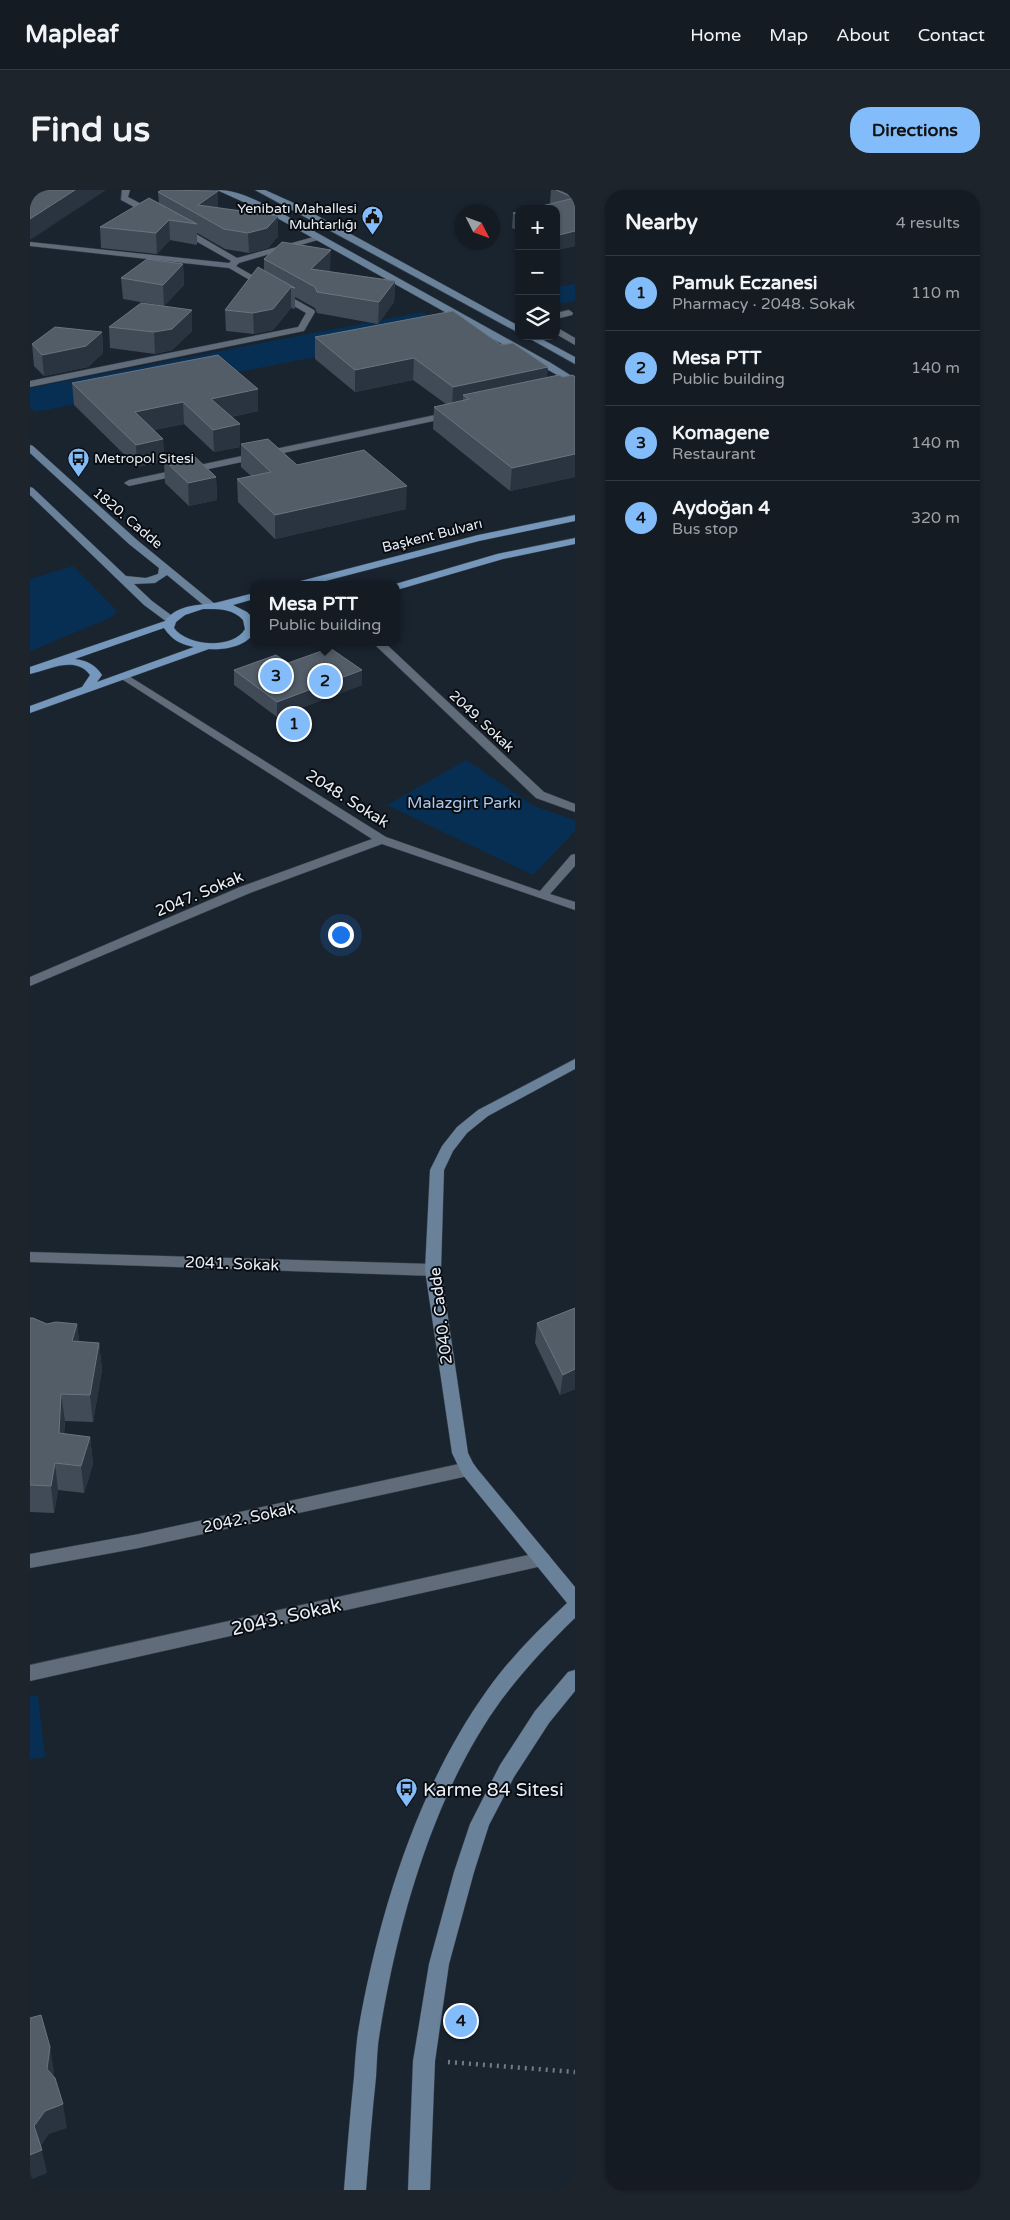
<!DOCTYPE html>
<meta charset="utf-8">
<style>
:root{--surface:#141b23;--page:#1d242b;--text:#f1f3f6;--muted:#9da1a6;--line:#333941;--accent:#82bcfa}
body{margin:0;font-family:"Varela Round",sans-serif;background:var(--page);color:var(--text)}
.controls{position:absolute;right:15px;top:15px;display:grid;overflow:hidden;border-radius:10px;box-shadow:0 1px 4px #0004}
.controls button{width:45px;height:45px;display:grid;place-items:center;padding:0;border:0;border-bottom:1px solid var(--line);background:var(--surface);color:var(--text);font:25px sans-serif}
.compass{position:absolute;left:425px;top:15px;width:45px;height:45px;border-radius:50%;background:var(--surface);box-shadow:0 1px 4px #0004;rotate:132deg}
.you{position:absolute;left:310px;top:744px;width:18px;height:18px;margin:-12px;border:4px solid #fff;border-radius:50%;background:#1a73e8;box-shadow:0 0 0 8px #1a73e833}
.badge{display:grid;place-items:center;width:32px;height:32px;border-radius:50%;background:var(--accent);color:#111;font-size:16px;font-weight:700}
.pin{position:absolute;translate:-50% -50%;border:2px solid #fff;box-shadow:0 1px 5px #0006}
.popup{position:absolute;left:220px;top:391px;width:150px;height:65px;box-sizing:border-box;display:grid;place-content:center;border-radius:10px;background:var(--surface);filter:drop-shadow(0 1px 4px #0005);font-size:16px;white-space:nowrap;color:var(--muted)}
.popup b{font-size:19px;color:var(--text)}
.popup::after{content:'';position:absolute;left:50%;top:100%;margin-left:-10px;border:10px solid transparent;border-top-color:var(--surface)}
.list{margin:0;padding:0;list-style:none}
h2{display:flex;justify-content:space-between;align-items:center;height:65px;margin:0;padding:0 20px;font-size:21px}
h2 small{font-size:16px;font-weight:400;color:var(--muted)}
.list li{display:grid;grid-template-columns:32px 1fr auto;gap:15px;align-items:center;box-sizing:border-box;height:75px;padding:0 20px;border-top:1px solid var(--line)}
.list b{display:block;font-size:19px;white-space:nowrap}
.list p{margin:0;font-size:16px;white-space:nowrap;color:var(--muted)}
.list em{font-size:16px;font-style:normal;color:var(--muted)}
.icon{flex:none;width:28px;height:28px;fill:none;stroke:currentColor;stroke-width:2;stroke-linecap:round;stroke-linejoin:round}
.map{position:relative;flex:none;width:545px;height:2000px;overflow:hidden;border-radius:20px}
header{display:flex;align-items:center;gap:30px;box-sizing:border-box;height:70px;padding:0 25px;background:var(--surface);border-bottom:1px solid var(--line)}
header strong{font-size:24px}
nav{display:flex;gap:28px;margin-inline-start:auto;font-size:18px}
.intro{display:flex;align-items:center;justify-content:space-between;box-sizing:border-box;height:120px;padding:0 30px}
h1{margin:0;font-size:35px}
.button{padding:12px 22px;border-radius:20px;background:var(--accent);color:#111;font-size:18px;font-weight:700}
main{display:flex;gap:30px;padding:0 30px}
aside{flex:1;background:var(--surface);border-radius:20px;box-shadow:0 1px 4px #0004}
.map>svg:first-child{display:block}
</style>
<header>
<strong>Mapleaf</strong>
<nav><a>Home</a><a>Map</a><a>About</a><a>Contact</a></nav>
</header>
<div class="intro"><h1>Find us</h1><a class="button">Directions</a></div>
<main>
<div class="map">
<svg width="545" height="2000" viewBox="0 0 545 2000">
<rect width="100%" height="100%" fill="#1a242f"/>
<g fill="#072f53">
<path d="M545,94v17l-19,3v-17z"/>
<path d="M392,122l30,18 -417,82 -5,-4v-20z"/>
<path d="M43,376l44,45 -3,4 -9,5 -75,31v-72z"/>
<path d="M436,570l68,46 41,14v11l-42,44 -146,-70z"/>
<path d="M8,1505l7,62 -15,2v-63z"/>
</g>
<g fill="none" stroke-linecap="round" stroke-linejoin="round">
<defs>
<g id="street">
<path d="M92,0h8l-2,7 29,15v4h-6l-30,-16z"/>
<path d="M148,37h6l53,31 84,-23v4l-82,24 -3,3 78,44 1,2 -11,19 -274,56v-6l268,-54 8,-14 -77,-45 -199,-22v-4l199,21 2,-2 -53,-30z"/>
<path d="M539,120l4,3 -1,2 -16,4v-6z"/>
<path d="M526,137l19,11v7l-19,-11z"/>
<path d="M424,221l3,1v4l-328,70 -5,-3 5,-3z"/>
<path d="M342,452h12l160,150 31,12v8l-39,-14z"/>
<path d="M94,483l262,164 154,54 31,-36 4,-1v12l-25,28 25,8v8l-193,-66 -132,49 -220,93v-9l210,-90 132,-48 -252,-161 -2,-2z"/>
<path d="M0,1062l403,12 6,2 2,4 -2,4 -6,2 -403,-14z"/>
<path d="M438,1272l6,2 3,5 -3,5 -6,2 -329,72 -109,20v-14l109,-20z"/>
<path d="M512,1362l6,2 3,5 -3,5 -6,2 -512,115v-16z"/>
</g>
<g id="secondary">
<path d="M187,0c22,0 40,11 59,20l275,153 24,15v7l-305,-171z"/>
<path d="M225,0h10l31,14 223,122v7z"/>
<path d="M495,146h11l39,21v7z"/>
<path d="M0,255l3,1 104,94 78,64 1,2 -1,2h-8l-40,-33 -12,8 -21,1 18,17 23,17 1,2 -1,2h-8l-23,-17 -114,-110v-8l3,1 93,88 20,2 12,-4 1,-6 -30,-24 -99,-91z"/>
<path d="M545,869v10l-87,47 -21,17 -14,18 -9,19 -3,100 27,183 6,12 101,122v31c-26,25 -51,52 -73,81 -68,93 -104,221 -122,332 -3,15 -3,31 -4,46 -4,37 -7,75 -10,113h-22c3,-38 6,-75 10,-113 1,-15 2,-30 4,-45 20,-117 60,-246 130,-343 23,-32 50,-59 79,-86l-105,-129 -10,-21 -27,-183 5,-100 12,-24 15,-19 21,-17z"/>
<path d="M545,1480v21l-26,32 -35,54 -25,48 -15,47 -25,92 -14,97 -5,129h-22l5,-129 16,-97 25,-92 16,-48 30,-59 35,-54 33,-39z"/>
</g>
<g id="primary">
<path d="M545,325v6l-96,20 -169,44h-18l1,-2 185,-48z"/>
<path d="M545,348v6l-72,15 -103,30 -4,1v-5h-4l105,-31z"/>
<path d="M224,403v6l-21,6 14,7 7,7v14c-9,14 -30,17 -45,16l-179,64v-7l52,-19 8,-12c-15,-20 -41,-5 -60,-1v-7l135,-46c13,-18 36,-15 54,-19 12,-3 23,-6 35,-9zM173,419c15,0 29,-1 40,11l2,9c-12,21 -58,17 -71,-1l2,-6 9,-7zM134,438c8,12 16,16 30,19l-97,35 5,-7c-7,-11 -15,-14 -27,-16z"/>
</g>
</defs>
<use href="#street" stroke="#373e48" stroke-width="1"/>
<use href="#secondary" stroke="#373e48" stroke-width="1"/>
<use href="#primary" stroke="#373e48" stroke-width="1"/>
<path stroke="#737c85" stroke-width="4.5" stroke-dasharray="2 5" stroke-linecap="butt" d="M418,1872l127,10"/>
<use href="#street" fill="#606c79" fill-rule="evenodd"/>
<use href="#secondary" fill="#6a819a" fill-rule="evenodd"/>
<use href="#primary" fill="#7497bb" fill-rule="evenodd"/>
</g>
<g fill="#414b57">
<path d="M521,0h24v56l-18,4h-1v-41l-4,-6h-2z"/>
<path d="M128,2l60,16 60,8v20l-10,12 -19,5 -24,-4 -28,-16v12l-27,-5 -13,14 -56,-6 -1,-21 59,-23z"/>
<path d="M489,22v19l-7,-3 1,-15z"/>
<path d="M234,69l66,11 -1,2 66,9 -1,21 -16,22 -61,-11 -2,-5 -20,-11v12l-4,-1 -18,22 -19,4 -28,-3 -1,-21 39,-40z"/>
<path d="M153,74l1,21 -20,21 -41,-7 -2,-21z"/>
<path d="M162,120v21l-20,19 -17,4 -45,-6 -1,-21z"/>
<path d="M72,142l1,21 -15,14 -44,9 -10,-10 -2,-22z"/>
<path d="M285,147l186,8 46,32h28v100l-65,14 -77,-62 1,-22 12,-3 -33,-24 -58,12 -40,-33z"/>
<path d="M42,193l186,28 -27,6 9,30 -26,5 -30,-28 -30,6 9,9 1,21 52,17 1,23 -28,6 -24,-23 -1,-21 -27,5 -63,-62z"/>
<path d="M211,254l56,21 109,44 -131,30 -37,-37 -1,-23 14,-3 -10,-9z"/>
<path d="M258,473l74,22 -85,32 -43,-32v-15z"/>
<path d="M545,1118v81l-15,6 -25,-52 2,-20z"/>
<path d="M0,1128l17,6h30l2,18 20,1 3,27 -9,52 -28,-1 -1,13 26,3 3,27 -9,29 -26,-3 -4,23 -24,-1z"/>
</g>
<g fill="#2a3440">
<path d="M45,0h31l-76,50v-21z"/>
<path d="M188,1v19l-20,-5z"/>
<path d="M248,26v20l-10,12 -19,5 -1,-20z"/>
<path d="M139,30l1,20 -13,14 -1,-21z"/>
<path d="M545,41v15l-18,4 2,-15z"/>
<path d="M301,60l-1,20 -16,17 -3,-18z"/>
<path d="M153,74l1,21 -20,21 -1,-21z"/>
<path d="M365,91l-1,21 -16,22 1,-22z"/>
<path d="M261,97v21l-18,22 -19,4 -1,-21z"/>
<path d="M162,120v21l-20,19 -17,4 -1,-22z"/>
<path d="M72,142l1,21 -15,14 -44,9 -2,-21z"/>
<path d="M384,168l-1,22 -58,12v-22z"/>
<path d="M518,177l-2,22 -77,10 -6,-4v12l-11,2 1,-22z"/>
<path d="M228,199v22l-46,10 -1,-22z"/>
<path d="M153,212l1,22 -48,10 -1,-22z"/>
<path d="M210,234v23l-26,5 -1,-22z"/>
<path d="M133,249l1,23 -27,5 -1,-22z"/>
<path d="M545,264v23l-65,14 2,-23z"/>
<path d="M186,287l1,23 -28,6 -1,-23z"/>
<path d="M377,296l-1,23 -131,30v-24z"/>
<path d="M332,480v15l-85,32v-15z"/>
<path d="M47,1134l3,27 -8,-10z"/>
<path d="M69,1153l3,27 -9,52 -3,-27z"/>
<path d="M545,1179v20l-15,6 3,-20z"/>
<path d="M31,1204l4,27 -3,39 -3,-27z"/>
<path d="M60,1247l3,27 -9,29 -3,-27z"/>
<path d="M25,1273l3,27 -4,23 -3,-27z"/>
<path d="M20,1857l4,24 -3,22 -4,-24z"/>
<path d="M33,1914l4,24 -18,6 -11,16 -4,-24 11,-15z"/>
<path d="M12,1960l5,23 -17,7v-25z"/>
</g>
<g fill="#525d68" stroke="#6a747e">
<path d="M6,0h39l-45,29v-25z"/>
<path d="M132,0l56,1 -20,14 80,11 -11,12 -19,5 -24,-4 -66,-37z"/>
<path d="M526,0h19v41l-16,4 -3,-1v-25h-26l44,-11z"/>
<path d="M119,8l48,26 -28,-4 -13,13 -56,-6z"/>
<path d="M489,22v4l-6,-3z"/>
<path d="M252,52l49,8 -20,19 84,12 -16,21 -62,-10 -2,-5 -51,-28z"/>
<path d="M117,69l36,5 -20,21 -42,-7z"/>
<path d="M228,77l37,21 -4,-1 -18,22 -20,4 -28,-3z"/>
<path d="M111,113l51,7 -20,19 -18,3 -45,-5z"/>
<path d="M423,121l48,34 12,-2 35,24 -95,20 -39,-29 -59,12 -40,-33z"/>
<path d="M25,137l47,5 -16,14 -44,9 -10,-11z"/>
<path d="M188,165l40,34 -47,10 29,25 -27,6 -30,-28 -48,10 28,27 -27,6 -64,-62z"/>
<path d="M529,185l4,2 10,-2 2,2v77l-63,14 -78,-61 35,-8 -6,-4z"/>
<path d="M238,249l29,26 67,-15 43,36 -132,29 -38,-36 34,-7 -30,-28z"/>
<path d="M162,264l24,23 -28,6 -24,-23z"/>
<path d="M300,458l32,22 -85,32 -43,-32 42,-15 12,8z"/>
<path d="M545,1118v61l-12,6 -26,-52z"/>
<path d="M0,1128h3l14,6 9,-2 21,2 -5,17 27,2 -9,52 -29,-1 -2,39 31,4 -9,29 -26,-3 -4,23 -21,-1z"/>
<path d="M11,1825l9,32 -3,22 8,9 8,26 -18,7 -11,15 8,24 -12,5v-137z"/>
</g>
<defs>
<symbol id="civic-pin" viewBox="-11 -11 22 30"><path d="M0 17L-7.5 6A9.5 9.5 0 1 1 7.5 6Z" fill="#82bcfa" stroke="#090d12"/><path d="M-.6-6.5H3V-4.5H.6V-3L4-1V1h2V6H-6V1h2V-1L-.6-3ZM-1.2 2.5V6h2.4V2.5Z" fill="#111"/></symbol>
<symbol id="bus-pin" viewBox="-11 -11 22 30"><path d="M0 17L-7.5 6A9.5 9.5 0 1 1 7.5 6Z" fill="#82bcfa" stroke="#090d12"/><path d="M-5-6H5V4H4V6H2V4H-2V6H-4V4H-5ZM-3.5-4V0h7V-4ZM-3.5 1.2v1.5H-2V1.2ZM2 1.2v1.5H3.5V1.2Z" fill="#111"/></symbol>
</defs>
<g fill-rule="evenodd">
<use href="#civic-pin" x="330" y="14" width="25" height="34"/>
<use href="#bus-pin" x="36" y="256" width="25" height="34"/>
<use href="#bus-pin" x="364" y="1586" width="25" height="34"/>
</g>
<g text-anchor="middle" stroke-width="4" stroke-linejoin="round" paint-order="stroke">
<g font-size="14" fill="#e7eef5" stroke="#090d12" text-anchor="end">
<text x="327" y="23">Yenibatı Mahallesi<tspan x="327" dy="16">Muhtarlığı</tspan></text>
<text x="64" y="273" text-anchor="start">Metropol Sitesi</text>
</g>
<g font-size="14" fill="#e7eef5" stroke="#090d12">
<text transform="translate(98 328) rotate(40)" y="5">1820. Cadde</text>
<text transform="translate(402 345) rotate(-14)" y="5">Başkent Bulvarı</text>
<text transform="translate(452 531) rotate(43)" y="5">2049. Sokak</text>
</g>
<g font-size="16" fill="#e7eef5" stroke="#090d12">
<text transform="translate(318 608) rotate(32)" y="6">2048. Sokak</text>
<text transform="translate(169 703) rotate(-23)" y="6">2047. Sokak</text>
<text transform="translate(202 1073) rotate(2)" y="6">2041. Sokak</text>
<text transform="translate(410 1126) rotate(-97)" y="6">2040. Cadde</text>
<text transform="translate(219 1327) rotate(-12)" y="6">2042. Sokak</text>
</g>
<g font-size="16" fill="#a8c9ed" stroke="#090d12">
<text x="434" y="618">Malazgirt Parkı</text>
</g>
<g font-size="19" fill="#e7eef5" stroke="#090d12">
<text transform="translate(256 1426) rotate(-13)" y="7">2043. Sokak</text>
</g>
<g font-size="19" fill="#e7eef5" stroke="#090d12" text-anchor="start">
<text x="393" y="1606">Karme 84 Sitesi</text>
</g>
</g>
</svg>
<div class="controls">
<button>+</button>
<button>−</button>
<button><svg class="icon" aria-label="layers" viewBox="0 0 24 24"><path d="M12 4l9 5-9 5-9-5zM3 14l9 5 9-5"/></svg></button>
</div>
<svg class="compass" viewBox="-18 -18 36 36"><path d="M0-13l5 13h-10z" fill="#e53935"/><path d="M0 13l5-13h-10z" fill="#9da1a6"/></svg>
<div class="you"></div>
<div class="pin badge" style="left:264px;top:534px">1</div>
<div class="pin badge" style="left:295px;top:491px">2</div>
<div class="popup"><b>Mesa PTT</b>Public building</div>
<div class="pin badge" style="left:246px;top:486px">3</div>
<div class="pin badge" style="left:431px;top:1831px">4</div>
</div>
<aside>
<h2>Nearby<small>4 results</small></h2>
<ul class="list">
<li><span class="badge">1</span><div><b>Pamuk Eczanesi</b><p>Pharmacy · 2048. Sokak</p></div><em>110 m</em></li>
<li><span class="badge">2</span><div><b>Mesa PTT</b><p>Public building</p></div><em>140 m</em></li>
<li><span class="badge">3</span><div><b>Komagene</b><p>Restaurant</p></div><em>140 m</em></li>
<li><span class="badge">4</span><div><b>Aydoğan 4</b><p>Bus stop</p></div><em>320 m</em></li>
</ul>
</aside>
</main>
